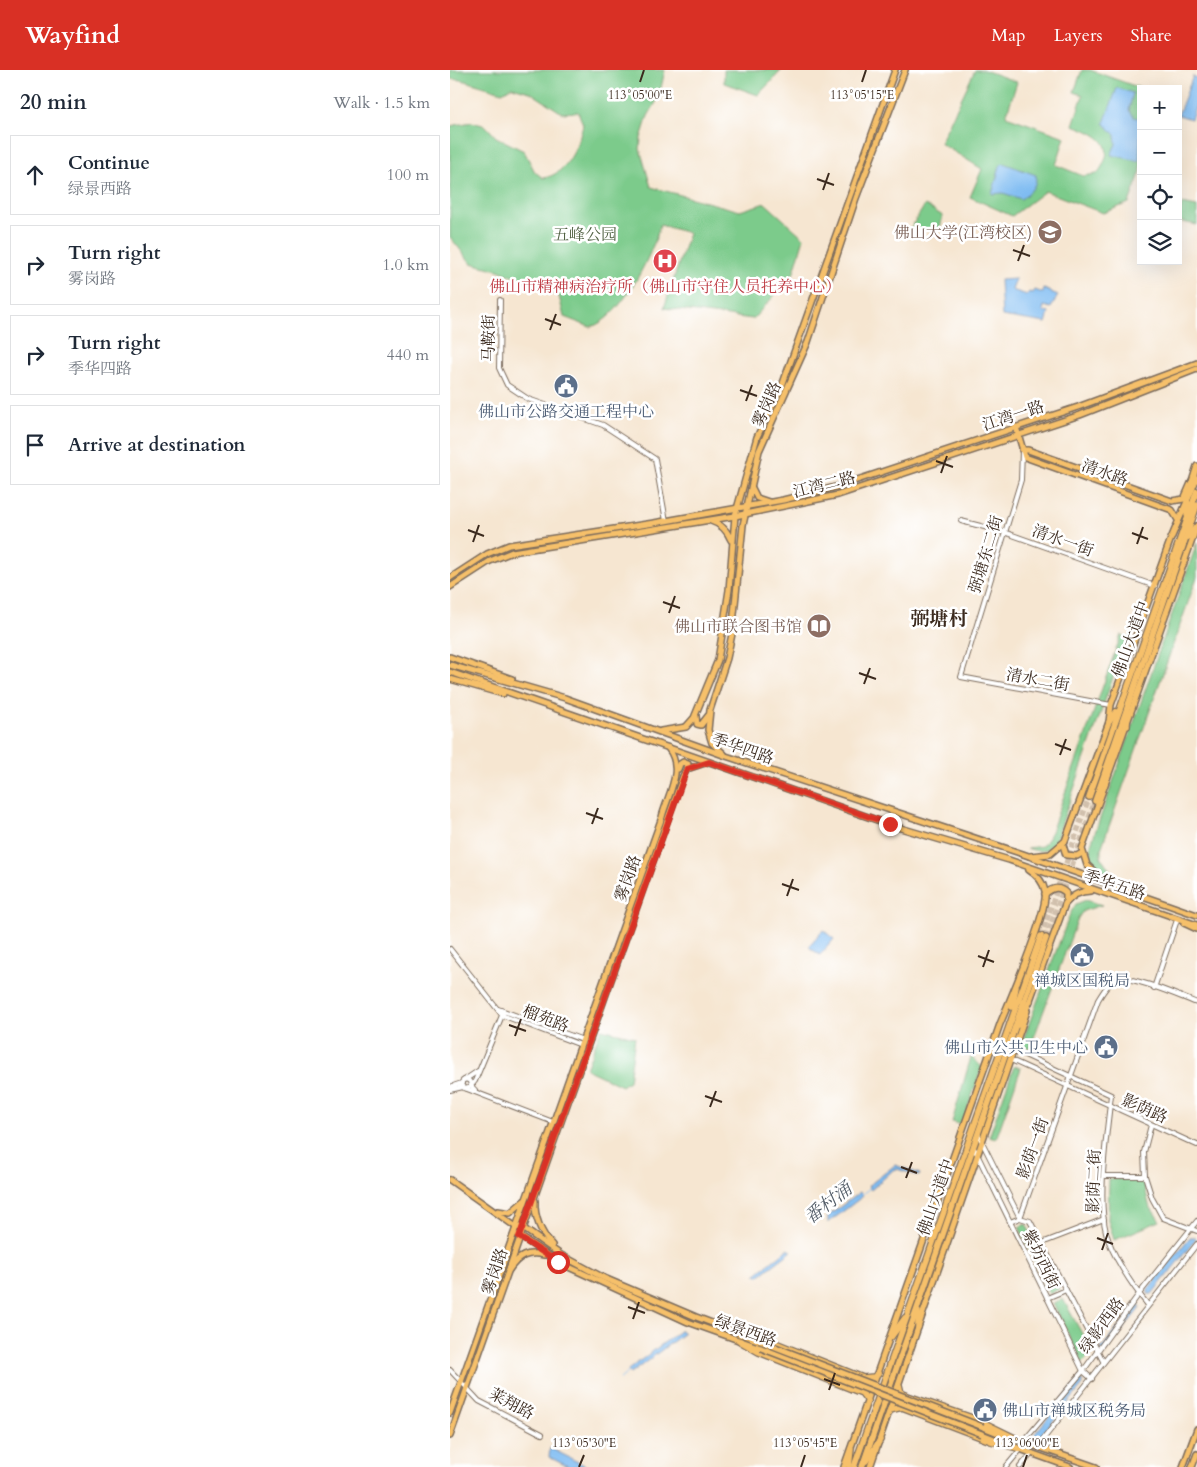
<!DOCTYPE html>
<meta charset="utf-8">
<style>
:root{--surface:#fff;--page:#f6f6f7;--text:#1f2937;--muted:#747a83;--line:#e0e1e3;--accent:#d93025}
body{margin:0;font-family:Cardo,"Noto Serif SC",serif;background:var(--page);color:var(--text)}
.controls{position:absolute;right:15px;top:15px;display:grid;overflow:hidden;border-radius:0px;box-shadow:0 5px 20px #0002}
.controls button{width:45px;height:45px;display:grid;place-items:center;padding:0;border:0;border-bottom:1px solid var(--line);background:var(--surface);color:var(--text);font:25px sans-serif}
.stop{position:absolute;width:15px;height:15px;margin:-11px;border:4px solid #d93025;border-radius:50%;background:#fff}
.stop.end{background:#d93025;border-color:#fff;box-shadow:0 1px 5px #0008}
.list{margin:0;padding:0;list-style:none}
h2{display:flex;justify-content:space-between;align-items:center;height:65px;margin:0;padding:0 20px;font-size:21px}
h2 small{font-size:16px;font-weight:400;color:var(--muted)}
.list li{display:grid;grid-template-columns:32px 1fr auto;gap:15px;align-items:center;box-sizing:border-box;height:80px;margin:0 10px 10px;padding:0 10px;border:1px solid var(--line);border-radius:0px}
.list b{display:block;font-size:19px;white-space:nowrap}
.list p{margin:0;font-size:16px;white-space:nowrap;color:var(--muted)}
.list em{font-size:16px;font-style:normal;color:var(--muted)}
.icon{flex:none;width:28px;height:28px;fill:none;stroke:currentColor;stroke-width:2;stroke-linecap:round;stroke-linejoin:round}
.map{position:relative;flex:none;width:747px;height:1397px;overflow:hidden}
header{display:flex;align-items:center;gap:30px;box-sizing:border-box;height:70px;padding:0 25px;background:var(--accent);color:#fff}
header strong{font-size:24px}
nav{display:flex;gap:28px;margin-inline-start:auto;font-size:18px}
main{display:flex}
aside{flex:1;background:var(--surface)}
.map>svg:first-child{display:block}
</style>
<header>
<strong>Wayfind</strong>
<nav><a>Map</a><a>Layers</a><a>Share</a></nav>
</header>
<main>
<aside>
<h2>20 min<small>Walk · 1.5 km</small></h2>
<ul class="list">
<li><svg class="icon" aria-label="ahead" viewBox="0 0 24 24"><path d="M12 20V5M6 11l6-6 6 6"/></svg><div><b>Continue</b><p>绿景西路</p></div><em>100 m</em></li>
<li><svg class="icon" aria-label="right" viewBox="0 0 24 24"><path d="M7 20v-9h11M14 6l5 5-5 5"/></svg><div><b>Turn right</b><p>雾岗路</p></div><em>1.0 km</em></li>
<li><svg class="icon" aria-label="right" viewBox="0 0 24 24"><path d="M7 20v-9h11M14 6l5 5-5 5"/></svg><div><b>Turn right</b><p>季华四路</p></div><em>440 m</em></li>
<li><svg class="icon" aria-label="arrive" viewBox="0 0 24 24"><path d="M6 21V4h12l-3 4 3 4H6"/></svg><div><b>Arrive at destination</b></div></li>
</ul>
</aside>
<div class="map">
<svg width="747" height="1397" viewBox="0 0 747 1397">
<rect width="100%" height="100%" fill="#fff"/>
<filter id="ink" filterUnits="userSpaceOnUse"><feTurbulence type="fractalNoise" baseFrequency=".02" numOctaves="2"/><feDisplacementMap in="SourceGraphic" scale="10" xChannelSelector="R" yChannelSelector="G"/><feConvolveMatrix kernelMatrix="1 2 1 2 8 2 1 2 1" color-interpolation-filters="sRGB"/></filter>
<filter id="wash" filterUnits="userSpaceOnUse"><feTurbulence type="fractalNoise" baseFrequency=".0096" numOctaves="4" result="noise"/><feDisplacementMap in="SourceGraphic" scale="20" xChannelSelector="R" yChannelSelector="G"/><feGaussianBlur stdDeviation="1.12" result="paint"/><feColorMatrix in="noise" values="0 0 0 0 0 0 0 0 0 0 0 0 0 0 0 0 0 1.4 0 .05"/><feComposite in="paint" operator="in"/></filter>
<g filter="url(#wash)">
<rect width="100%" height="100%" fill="#f6e6d1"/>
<g fill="#7ccb8b" stroke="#5c7a54">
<path d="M0,0h215l-6,27 -11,19 -7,22 -1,11 11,38 89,24 25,-8 39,35 -11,37 -40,44 -89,-11 25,-75 -29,-8c-7,28 -39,95 -70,102l-26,-10 -5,-21 -61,-26 -27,-7 -21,-26v-111l22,-4 14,4 10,11 28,14 11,21 8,6c24,-3 36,-33 40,-54l-5,-12 -16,1 -32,-21 -18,-5 -10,5 -40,-12 -12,-1z"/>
<path d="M274,0h58l-24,25 -34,-12z"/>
<path d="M525,0h9l33,12 -11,34 59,21 -9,28 27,11 14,-2c22,-29 3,-39 -24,-49l10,-30 -9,-3 8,-22h8l53,19h-2v82l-12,32 -26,10 -58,-22 -33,25 -42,-19 12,-28 -42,-26z"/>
<path d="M732,134l15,3v18l-19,-4z"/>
<path d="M475,135l18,11 -4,15 -29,-2z"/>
<path d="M747,473v34l-96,272v8l13,19 -18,-8 -5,-11v-13z"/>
<path d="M671,565l6,3 -71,202c-9,12 -15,13 -29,8l15,-2 7,-8z"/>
<path d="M636,830l16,5 -19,6 -5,7 -48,130 -9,-3 49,-131 6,-10z"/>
<path d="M151,959l34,8 -6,44 -7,5 -36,-17z"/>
<path d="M521,987l11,10 -20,58 -10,-3z"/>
<path d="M564,996l7,2 -25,71 -7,-2z"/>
<path d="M659,1109h34l6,26 11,16 -46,19 -6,-20z"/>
<path d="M576,1154l33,65 -10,5 -30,-67z"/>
<path d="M613,1229l28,51v4l-9,9 -29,-60z"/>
</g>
<g fill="#7fbcf2" stroke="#5d7388">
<path d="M743,6l4,2v24l-6,17 -13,-4z"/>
<path d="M667,18l16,5 -4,17 5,7 7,2 -2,42 -28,-6 5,-11 -1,-9 -11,-12z"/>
<path d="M553,93l33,12c1,12 -6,17 -15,24l-18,-6 -11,1 8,-28z"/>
<path d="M566,209l-4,11 15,5 2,-3 4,1 2,-3 8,3 1,-4 14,6 -7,13 -7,-2 -1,5 6,2 -3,10 -44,-7 -2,-36z"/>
<path d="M373,860l11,9 -14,16 -11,-8z"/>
<path d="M445,1095l25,9 -1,2 -22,-7 -4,1 -22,20 -3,-4z"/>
<path d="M410,1122l3,4 -35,27v-7z"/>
<path d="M740,1167h5l1,2 -44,55h-4v-5z"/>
<path d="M338,1179l4,2 -33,25 -4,-1z"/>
<path d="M689,1234l1,4 -34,43h-5v-2l35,-44z"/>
<path d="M231,1260l3,3 -54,41 -2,-4z"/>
<path d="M628,1311h4l1,4 -45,54 -6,-2z"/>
<path d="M100,1378l38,19h-19l-20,-10z"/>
</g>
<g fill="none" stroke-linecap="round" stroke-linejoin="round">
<g stroke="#7fbcf2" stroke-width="1">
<path d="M411,1125l10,-8"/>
<path d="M170,1309l10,-8"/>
</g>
</g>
</g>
<g filter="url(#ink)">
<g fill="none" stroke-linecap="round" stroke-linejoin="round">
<g stroke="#d1c0ad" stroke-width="5.5" stroke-dasharray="5.5 3" stroke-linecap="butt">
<path d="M591,866l48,-139"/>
<path d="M596,868l49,-137"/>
</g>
<defs>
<g id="minor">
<path d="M50,230l-1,68 8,17 21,14 75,26 52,34 11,62"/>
<path d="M572,380l-1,30 -60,197 150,28"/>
<path d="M511,451l43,11 151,54"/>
<path d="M0,879l52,66 79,30"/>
<path d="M704,918l23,-68"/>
<path d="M48,939l85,31"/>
<path d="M564,980l97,45c-4,37 -14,102 -5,137 5,22 27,55 42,73"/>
<path d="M561,990l186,85"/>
<path d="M16,1009l12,-8"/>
<circle cx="16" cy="1014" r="4.5"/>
<path d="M0,1017l12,-4"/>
<path d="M17,1019l86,33"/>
<path d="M0,1020l13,-3"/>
<path d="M25,1020l-4,-4 4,-5 28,-68"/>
<path d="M701,1055l-7,27 1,24 7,22 11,20 34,13"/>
<path d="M528,1064l42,84 10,3 73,140"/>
<path d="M523,1076l110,225 9,8"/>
<path d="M654,1106h41"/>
<path d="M560,1152l10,-4 78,-218c5,-8 11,-19 21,-21 15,-3 62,18 78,24"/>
<path d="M592,1173l62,-24"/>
<path d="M597,1228l19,-8"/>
<path d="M0,1300l29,31 63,33"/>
<path d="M573,1372l60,-71 56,-77 58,-73"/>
<path d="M587,1377l160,-203"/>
<path d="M556,1397l15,-18"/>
<path d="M570,1397l12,-14"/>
</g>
<g id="major">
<path d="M566,357l9,30 147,53 6,10"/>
<path d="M572,380h6l144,51 12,-2 7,-16"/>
<path d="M741,415l6,-19"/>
<path d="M302,418l5,10 12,4"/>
<path d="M261,451c10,3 16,9 20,19"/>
<path d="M0,508l37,-24 22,-9 145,-22 129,-23 53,-13 242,-80 119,-44"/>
<path d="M0,517l40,-26 22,-9 223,-36 103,-21 242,-80 117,-46"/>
<path d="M0,587l62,22"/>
<path d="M0,595l115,33 161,58 297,98 174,61"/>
<path d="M0,602l447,155 112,33 188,65"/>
<path d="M0,609l53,15"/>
<path d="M246,646l1,8 4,1 7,-9"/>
<path d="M211,661l25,-4 8,-9 24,-58 11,-70 6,-74 22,-79 25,-51 113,-316"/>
<path d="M274,684l-12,-11 -4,-13 2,-20 17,-52 5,-24 11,-109 16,-74 49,-109 48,-144 49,-128"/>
<path d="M228,699l2,-5 3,-2 5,2 -1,5"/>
<path d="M613,775l3,10 11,1 5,-3"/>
<path d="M580,786l20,-2 15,-13 44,-119 2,-17 59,-164 27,-63"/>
<path d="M653,810l-16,-15 -5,-16 114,-320"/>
<path d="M595,824c8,-7 14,-8 21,-1v8"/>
<path d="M734,853l13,6"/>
<path d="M579,933l36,-99c7,-9 15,-13 26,-13"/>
<path d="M0,1110l66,47 7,1 38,27 43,23 92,39 69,26"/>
<path d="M85,1131c-1,15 6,33 17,44"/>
<path d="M48,1141l12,2 14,-12"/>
<path d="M68,1165l40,27 130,60 73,26"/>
<path d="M59,1200c9,-14 19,-19 35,-15"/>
<path d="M0,1343l212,-596c6,-23 23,-48 6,-69"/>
<path d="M533,1357l20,8"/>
<path d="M532,1364l20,8"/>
<path d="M0,1366l233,-660 4,-7 21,-7"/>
<path d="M571,1371l75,26"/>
<path d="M567,1378l53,19"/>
<path d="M394,1397l156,-443c9,-22 49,-114 45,-133 -2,-10 -8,-16 -16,-21"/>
<path d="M420,1397l157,-456"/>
<path d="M733,1397l14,-38"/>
<path d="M742,1397l5,-13"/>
</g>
<g id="highway">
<path d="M737,445l1,-12"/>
<path d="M738,467l9,-11"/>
<path d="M677,643v13"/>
<path d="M659,652l7,-10"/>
<path d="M639,727l108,-306"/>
<path d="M645,731l102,-296"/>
<path d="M562,937l4,-20"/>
<path d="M568,955l12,-24"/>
<path d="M468,1257v-15"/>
<path d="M290,1264h13l110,44 11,-1 4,-4"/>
<path d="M441,1267l14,-19"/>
<path d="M290,1271l19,11 103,41 6,8"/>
<path d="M449,1315l2,8 7,3 70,24 45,22"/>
<path d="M440,1340l12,-3 89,34 30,8"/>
<path d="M416,1391l14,-21"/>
<path d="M399,1397l2,-18"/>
<path d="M404,1397l187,-531"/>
<path d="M412,1397l184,-529"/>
</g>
</defs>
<use href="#minor" stroke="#7c6c5d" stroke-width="6"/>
<use href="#major" stroke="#7c6c5d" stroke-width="8"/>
<use href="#highway" stroke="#7c6c5d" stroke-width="8"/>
<use href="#minor" stroke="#fff" stroke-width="4"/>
<use href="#major" stroke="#f6c06b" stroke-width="5"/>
<use href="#highway" stroke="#f6c06b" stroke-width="5.5"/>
<defs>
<g id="major-bridge">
<path d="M315,1273l218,84"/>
<path d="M311,1278l221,86"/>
</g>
</defs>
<use href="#major-bridge" stroke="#7c6c5d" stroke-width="8" stroke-linecap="butt"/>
<use href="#major-bridge" stroke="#f6c06b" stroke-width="5"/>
</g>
</g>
<g fill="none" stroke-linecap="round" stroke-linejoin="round" filter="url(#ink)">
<path stroke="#d93025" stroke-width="6" d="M108,1192l-39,-25 168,-468 22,-7 181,62"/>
</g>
<path fill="none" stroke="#3b2a1e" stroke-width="2" d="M190,12l4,-12M412,12l4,-12M367,109l17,6M373,120l6,-17M563,180l17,6M568,191l6,-16M95,249l16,6M100,260l6,-16M290,320l17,6M296,331l6,-16M486,391l17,6M491,403l6,-17M18,460l16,6M682,463l16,6M23,472l6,-17M687,474l6,-17M213,532l17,6M219,543l6,-17M409,603l17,6M414,614l6,-16M605,674l16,6M610,685l6,-16M136,743l17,6M142,754l6,-16M332,814l17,6M337,826l6,-17M528,886l16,6M533,897l6,-17M59,955l17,6M65,966l6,-17M255,1026l17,6M260,1037l6,-16M451,1097l16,6M456,1108l6,-16M647,1168l16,6M652,1180l6,-17M178,1237l17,6M183,1249l6,-17M374,1309l16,6M379,1320l6,-17M129,1397l5,-12M351,1397l4,-12M573,1397l4,-12"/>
<defs>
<symbol id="university-disc" viewBox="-11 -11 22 22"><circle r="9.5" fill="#8d6e63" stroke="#fff"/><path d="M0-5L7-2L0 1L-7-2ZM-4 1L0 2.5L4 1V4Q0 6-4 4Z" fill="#fff"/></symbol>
<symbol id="hospital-disc" viewBox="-11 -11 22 22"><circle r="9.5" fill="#e0444e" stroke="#fff"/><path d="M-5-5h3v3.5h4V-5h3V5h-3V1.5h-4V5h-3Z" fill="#fff"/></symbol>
<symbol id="civic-disc" viewBox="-11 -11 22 22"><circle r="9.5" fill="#5c6f8a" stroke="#fff"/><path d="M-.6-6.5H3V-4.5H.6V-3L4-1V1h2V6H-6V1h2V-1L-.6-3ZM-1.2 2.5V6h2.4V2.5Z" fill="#fff"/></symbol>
<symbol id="library-disc" viewBox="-11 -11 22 22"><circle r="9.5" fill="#8d6e63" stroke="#fff"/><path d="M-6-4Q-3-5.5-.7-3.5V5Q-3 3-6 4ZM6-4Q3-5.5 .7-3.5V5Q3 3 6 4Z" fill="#fff"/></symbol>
</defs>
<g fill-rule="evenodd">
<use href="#university-disc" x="586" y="148" width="28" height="28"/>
<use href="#hospital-disc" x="201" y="177" width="28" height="28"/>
<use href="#civic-disc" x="102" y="302" width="28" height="28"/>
<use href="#library-disc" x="355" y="542" width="28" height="28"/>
<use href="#civic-disc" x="618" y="871" width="28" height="28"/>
<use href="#civic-disc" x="642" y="963" width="28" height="28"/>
<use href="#civic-disc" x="521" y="1326" width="28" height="28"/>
</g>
<g text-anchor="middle" stroke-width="5" stroke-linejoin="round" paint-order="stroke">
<g font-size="16" fill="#785e54" stroke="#fff" text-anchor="end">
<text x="582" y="168">佛山大学(江湾校区)</text>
<text x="352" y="562">佛山市联合图书馆</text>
</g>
<g font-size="16" fill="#526244" stroke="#fff">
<text x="135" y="170">五峰公园</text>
</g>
<g font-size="16" fill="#be3a42" stroke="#fff">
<text x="215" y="222">佛山市精神病治疗所（佛山市守住人员托养中心）</text>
</g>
<g font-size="16" fill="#3b2a1e" stroke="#fff">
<text transform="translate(38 268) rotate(-90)" y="6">马鞍街</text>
<text transform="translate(316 334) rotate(-66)" y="6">雾岗路</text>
<text transform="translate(563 345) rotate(-18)" y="6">江湾一路</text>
<text transform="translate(655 402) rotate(20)" y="6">清水路</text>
<text transform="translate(374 414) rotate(-14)" y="6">江湾二路</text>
<text transform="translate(613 470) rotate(20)" y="6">清水一街</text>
<text transform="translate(535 484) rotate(-73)" y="6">弼塘东二街</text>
<text transform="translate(680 569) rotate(-70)" y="6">佛山大道中</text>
<text transform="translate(588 609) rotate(10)" y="6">清水二街</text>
<text transform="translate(293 678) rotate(19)" y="6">季华四路</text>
<text transform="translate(177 808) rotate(-70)" y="6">雾岗路</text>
<text transform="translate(665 814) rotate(18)" y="6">季华五路</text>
<text transform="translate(96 948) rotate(21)" y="6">榴苑路</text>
<text transform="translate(695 1038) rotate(24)" y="6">影荫路</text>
<text transform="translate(582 1078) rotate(-70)" y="6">影荫一街</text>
<text transform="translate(643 1111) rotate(-88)" y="6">影荫二街</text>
<text transform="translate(485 1127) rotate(-71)" y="6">佛山大道中</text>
<text transform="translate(592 1189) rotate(64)" y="6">紫坊西街</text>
<text transform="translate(44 1201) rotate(-71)" y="6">雾岗路</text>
<text transform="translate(651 1255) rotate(-54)" y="6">绿影西路</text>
<text transform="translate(296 1260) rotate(20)" y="6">绿景西路</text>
<text transform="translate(62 1333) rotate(28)" y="6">莱翔路</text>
</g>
<g font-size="16" fill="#4e5e75" stroke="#fff">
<text x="116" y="347">佛山市公路交通工程中心</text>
<text x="632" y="916">禅城区国税局</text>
<text x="638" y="983" text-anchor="end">佛山市公共卫生中心</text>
<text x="552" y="1346" text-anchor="start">佛山市禅城区税务局</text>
</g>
<g font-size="18" font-style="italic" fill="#535d68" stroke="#fff">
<text transform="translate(378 1133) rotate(-38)" y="6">番村涌</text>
</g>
<g font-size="19" font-weight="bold" fill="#3b2a1e" stroke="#fff">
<text x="489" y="555">弼塘村</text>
</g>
</g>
<g font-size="12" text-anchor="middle" fill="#3b2a1e" stroke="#fff" stroke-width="5" stroke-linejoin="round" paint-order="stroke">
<text x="412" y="29">113°05'15"E</text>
<text x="190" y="29">113°05'00"E</text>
<text x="134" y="1377">113°05'30"E</text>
<text x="355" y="1377">113°05'45"E</text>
<text x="577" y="1377">113°06'00"E</text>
</g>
</svg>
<div class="controls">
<button>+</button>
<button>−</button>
<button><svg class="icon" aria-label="locate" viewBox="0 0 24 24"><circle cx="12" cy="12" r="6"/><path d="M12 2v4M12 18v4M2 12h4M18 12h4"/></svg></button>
<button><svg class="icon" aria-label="layers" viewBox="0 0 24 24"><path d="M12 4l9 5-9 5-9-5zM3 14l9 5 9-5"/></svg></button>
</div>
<div class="stop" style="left:108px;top:1192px"></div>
<div class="stop end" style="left:440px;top:754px"></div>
</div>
</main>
